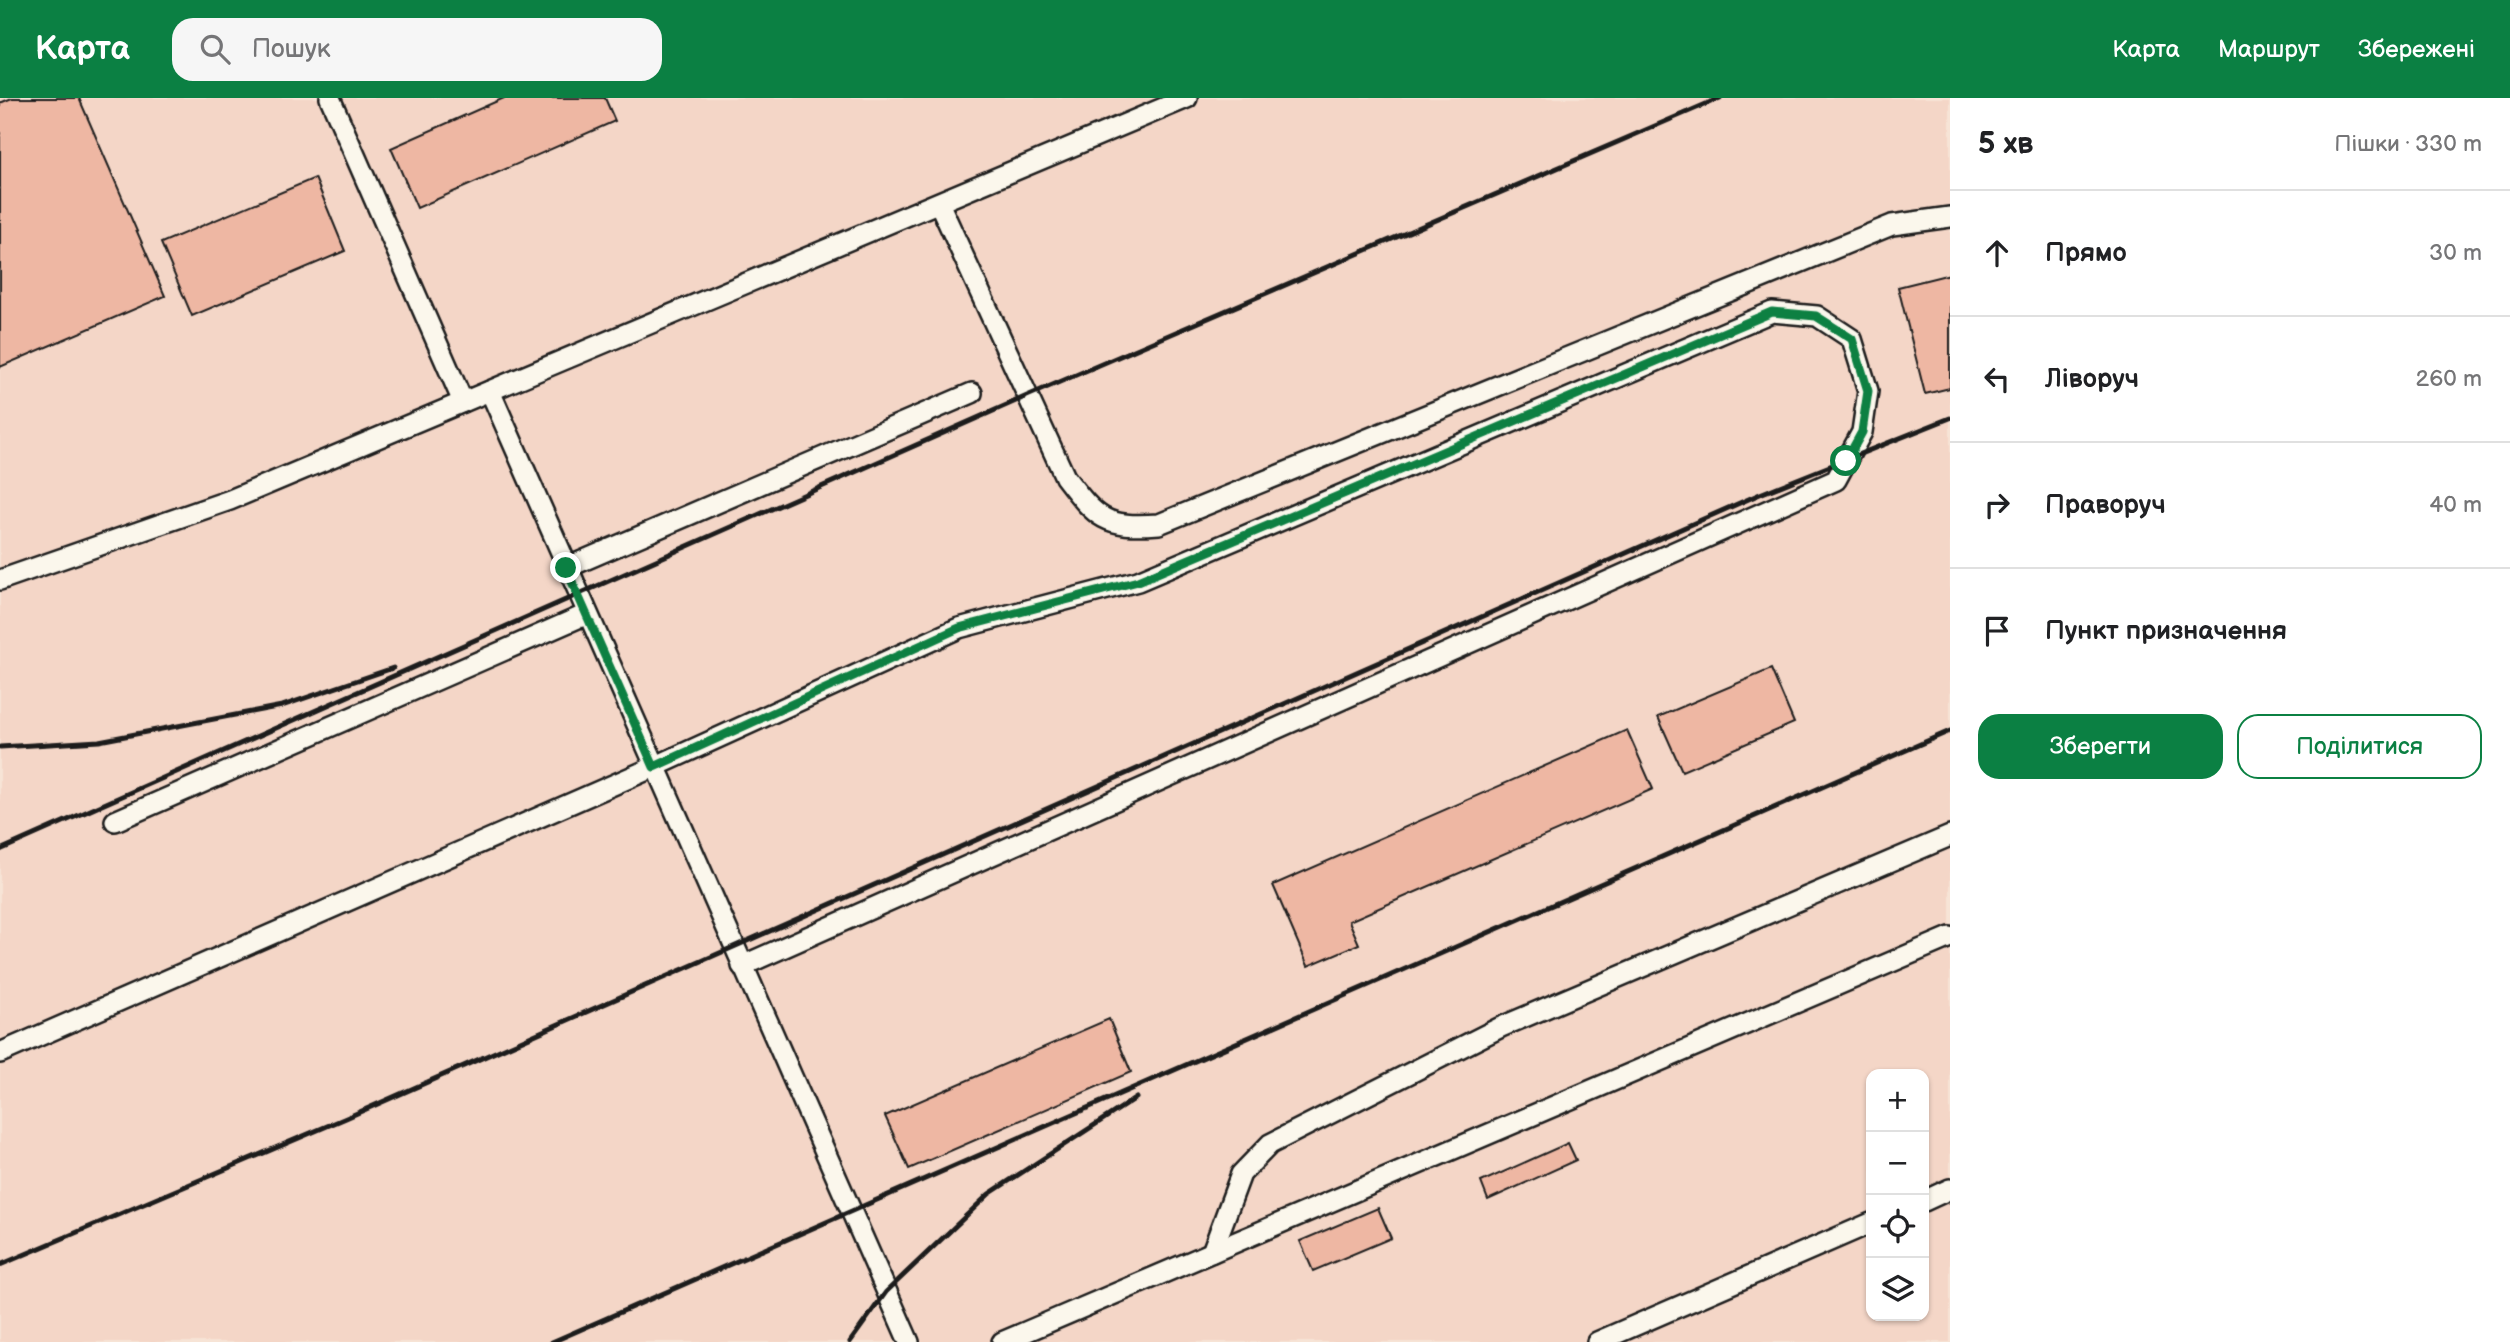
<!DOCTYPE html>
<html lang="uk">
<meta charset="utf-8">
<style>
:root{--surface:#fff;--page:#f6f6f6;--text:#202124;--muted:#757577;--line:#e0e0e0;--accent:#0b8043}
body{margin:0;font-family:"Balsamiq Sans",sans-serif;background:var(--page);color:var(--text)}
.controls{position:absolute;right:21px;bottom:21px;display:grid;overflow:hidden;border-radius:14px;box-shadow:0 2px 5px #0004}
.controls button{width:63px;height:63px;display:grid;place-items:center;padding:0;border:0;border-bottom:2px solid var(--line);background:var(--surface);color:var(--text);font:35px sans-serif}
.stop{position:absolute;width:21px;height:21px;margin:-16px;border:5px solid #0b8043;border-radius:50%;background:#fff}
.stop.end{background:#0b8043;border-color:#fff;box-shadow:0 2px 7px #0008}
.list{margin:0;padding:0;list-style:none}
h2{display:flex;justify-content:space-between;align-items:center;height:91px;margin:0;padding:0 28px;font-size:30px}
h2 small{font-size:23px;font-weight:400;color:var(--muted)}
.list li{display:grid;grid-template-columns:46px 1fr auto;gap:21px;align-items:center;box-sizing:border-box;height:126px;padding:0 28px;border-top:2px solid var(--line)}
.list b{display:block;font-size:26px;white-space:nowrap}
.list em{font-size:23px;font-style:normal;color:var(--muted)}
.actions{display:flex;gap:14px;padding:21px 28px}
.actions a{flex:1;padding:16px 0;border:2px solid var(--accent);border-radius:21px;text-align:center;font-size:24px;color:var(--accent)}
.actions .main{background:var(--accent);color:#fff}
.icon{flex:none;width:38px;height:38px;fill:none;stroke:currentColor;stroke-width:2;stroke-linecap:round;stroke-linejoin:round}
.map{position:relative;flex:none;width:1950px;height:1244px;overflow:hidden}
header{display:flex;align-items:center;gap:42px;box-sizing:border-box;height:98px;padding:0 35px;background:var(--accent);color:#fff}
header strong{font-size:33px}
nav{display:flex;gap:38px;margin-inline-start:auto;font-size:24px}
.search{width:490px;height:63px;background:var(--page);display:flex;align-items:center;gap:18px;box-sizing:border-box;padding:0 24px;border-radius:21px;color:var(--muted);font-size:26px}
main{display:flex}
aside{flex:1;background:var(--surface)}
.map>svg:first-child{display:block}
</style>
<header>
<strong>Карта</strong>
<div class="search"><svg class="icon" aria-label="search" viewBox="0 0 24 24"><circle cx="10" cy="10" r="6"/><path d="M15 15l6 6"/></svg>Пошук</div>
<nav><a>Карта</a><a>Маршрут</a><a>Збережені</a></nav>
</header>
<main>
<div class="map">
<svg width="1950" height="1244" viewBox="0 0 1950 1244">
<rect width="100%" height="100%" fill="#f7e4d6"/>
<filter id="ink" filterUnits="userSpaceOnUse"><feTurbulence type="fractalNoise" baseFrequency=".0143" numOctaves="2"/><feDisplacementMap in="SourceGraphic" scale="14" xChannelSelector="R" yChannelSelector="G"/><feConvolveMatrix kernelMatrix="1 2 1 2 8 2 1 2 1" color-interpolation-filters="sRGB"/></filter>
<g filter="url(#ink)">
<path fill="#f4d6c7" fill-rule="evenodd" d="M0,0h1950v1244h-1950zM1871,976h53v242h-53z"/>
<g fill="#eeb7a3" stroke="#1c1c1c" stroke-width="2">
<path d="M12,0h67l86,198 -165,71v-264z"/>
<path d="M504,0h101l10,23 -198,87 -26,-60z"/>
<path d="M315,80l30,73 -153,65 -31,-73z"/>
<path d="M1950,176v114l-25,6 -27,-107z"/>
<path d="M1771,571l23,54 -112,48 -24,-54z"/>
<path d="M1627,632l26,59 -304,132 10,23 -51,22 -35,-81z"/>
<path d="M1109,921l22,53 -222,97 -24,-53z"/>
<path d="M1568,1045l8,17 -88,40 -7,-18z"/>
<path d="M1378,1110l13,30 -78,33 -13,-30z"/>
</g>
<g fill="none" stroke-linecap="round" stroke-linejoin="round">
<defs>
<g id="lane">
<path d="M330,0l133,304"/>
<path d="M939,105l126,274c32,42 40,51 94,47l733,-299 58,-8"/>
<path d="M490,293l419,951"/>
<path d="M566,470l406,-175"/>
<path d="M0,482l230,-80 957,-402"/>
<path d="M115,723l472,-207"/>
<path d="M0,955l654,-286 305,-139 179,-47 634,-269 45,4 35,23 16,52 -6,41 -26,48 -1094,486"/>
<path d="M1924,1103l26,-12"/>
<path d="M1212,1154l29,-78 29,-30 231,-117 449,-191"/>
<path d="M1002,1244l948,-405"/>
<path d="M1597,1244l274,-119"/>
</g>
</defs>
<use href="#lane" stroke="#1c1c1c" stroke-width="24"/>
<use href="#lane" stroke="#fbf7ec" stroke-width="19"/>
<g stroke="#1c1c1c" stroke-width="5">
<path d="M0,649l99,-6 183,-35 111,-38"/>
<path d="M0,752l1027,-454 693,-298"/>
<path d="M0,1167l346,-147 1414,-624 190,-76"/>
<path d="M552,1244l1398,-611"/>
<path d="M850,1244l36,-50 103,-98 147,-96"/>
</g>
</g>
</g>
<g fill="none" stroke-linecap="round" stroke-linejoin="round" filter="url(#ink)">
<path stroke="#0b8043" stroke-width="9" d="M566,470l88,199 305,-139 179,-47 634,-269 44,4 36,23 16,52 -6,41 -16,29"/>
</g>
</svg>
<div class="controls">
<button>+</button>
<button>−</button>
<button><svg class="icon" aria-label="locate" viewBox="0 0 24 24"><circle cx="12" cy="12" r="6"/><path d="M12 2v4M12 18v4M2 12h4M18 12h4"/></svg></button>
<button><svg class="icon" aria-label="layers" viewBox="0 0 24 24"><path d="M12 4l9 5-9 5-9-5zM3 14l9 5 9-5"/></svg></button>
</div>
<div class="stop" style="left:1846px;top:363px"></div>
<div class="stop end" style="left:566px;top:470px"></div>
</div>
<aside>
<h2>5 хв<small>Пішки · 330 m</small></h2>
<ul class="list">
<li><svg class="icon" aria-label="ahead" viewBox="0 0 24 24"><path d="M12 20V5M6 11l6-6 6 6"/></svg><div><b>Прямо</b></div><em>30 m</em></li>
<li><svg class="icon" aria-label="left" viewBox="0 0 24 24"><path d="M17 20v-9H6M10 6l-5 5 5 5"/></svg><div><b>Ліворуч</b></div><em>260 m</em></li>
<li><svg class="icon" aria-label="right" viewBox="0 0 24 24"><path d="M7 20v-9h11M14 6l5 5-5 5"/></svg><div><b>Праворуч</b></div><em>40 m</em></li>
<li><svg class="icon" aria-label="arrive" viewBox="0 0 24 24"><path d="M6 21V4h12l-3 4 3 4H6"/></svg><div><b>Пункт призначення</b></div></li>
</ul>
<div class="actions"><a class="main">Зберегти</a><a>Поділитися</a></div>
</aside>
</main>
